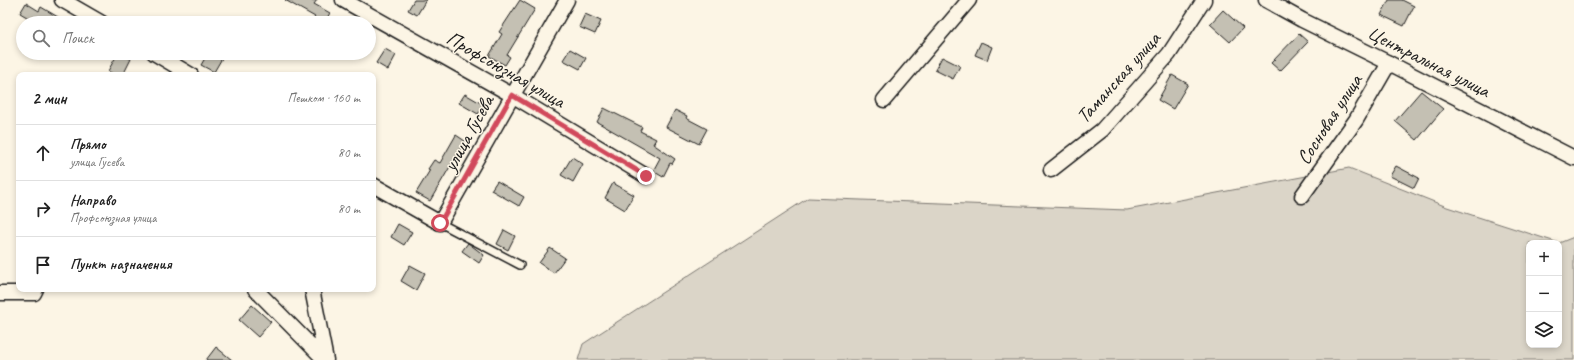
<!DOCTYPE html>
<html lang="ru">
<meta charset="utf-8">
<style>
:root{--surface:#fff;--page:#f6f6f6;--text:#222;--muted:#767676;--line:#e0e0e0}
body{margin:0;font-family:Caveat,sans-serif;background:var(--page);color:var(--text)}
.controls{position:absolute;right:12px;bottom:12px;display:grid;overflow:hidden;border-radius:8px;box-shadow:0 2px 6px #0003}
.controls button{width:36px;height:36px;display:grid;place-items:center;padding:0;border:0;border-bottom:1px solid var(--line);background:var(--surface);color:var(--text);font:20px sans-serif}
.stop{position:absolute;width:12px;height:12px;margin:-9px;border:3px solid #d1495b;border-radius:50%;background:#fff}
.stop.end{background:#d1495b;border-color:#fff;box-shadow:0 1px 4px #0008}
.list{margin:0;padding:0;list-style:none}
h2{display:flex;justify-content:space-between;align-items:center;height:52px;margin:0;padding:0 16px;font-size:17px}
h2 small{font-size:13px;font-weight:400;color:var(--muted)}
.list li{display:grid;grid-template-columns:26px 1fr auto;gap:12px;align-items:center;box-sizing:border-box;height:56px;padding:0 16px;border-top:1px solid var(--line)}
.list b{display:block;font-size:15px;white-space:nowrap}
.list p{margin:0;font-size:13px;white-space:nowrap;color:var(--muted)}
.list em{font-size:13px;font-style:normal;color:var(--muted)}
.icon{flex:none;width:22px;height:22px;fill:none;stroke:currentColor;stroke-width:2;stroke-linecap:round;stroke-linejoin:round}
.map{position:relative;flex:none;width:1574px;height:360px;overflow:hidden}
.search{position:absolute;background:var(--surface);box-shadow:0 2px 6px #0003;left:16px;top:16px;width:360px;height:44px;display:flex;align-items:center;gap:10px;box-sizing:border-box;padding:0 14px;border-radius:22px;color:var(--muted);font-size:15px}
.panel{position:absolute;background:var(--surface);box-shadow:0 2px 6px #0003;left:16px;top:72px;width:360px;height:220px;border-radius:8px}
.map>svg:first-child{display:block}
</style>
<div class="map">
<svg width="1574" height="360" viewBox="0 0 1574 360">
<rect width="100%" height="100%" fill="#fcf5e5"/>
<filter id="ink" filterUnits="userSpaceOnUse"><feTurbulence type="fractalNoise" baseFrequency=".025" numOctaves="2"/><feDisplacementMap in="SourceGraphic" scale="8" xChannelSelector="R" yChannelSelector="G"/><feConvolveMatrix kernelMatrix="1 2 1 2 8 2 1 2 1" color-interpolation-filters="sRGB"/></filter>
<g filter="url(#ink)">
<path fill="#dbd5c8" stroke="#7c7872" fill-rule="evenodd" d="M1349,168l98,39 112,36 15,-6v123h-996l5,-16 225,-146 319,12zM1529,243h30v102h-30z"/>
<g fill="#c4c0b3" stroke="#1c1c1c">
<path d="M285,0h32l-3,4 16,9 -6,10h-12l3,-6z"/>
<path d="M414,0h12l-9,15 -9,-5z"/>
<path d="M520,0l15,9 -28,46 3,2 -5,8 -16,-9 13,-22 -3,-2z"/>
<path d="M1389,0h13l12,6 -10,20 -23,-11z"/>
<path d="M26,3l13,8 2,-4 27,16h-31l-17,-10z"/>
<path d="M1223,10l20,18 -13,14 -20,-18z"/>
<path d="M585,14l16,7 -6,13 -16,-7z"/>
<path d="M1299,34l9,8 -28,29 -9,-8z"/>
<path d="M981,42l11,5 -5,13 -12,-5z"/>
<path d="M385,49l11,6 -8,15 -12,-7z"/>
<path d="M570,49l16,9 -6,11 -17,-9z"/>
<path d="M118,53l13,6 -8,16h-8l-7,-4z"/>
<path d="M208,53h17l-11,19 -13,-7z"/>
<path d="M942,57l18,9 -7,13 -18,-9z"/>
<path d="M1172,75l16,9 -15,25 -15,-9z"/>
<path d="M1421,91l22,18 -26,31 -22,-19z"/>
<path d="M465,94l19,11 -6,9 -19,-11z"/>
<path d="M604,108l38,19 -2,4 16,8 -3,5 22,15 -3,5 -2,-1 -7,14 -10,-6 7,-13 -63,-36z"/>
<path d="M675,110l12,6 -1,2 21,11 -8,15 -33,-17z"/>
<path d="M456,135l9,6 -35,60 -14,-8 14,-23 -2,-1 6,-9 6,3z"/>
<path d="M572,157l11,7 -10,18 -12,-7z"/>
<path d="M1396,166l23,12 -5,10 -24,-12z"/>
<path d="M497,181l27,16 -5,9 -28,-16z"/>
<path d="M613,183l21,12 -9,15 -20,-12z"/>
<path d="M398,224l14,8 -8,13 -13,-8z"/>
<path d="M504,230l11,6 -7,14 -11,-6z"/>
<path d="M468,243l16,12 -5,8 -17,-12z"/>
<path d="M550,248l15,10 -11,15 -15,-10z"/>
<path d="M410,265l15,8 -9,17 -15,-9z"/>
<path d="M252,305l19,17 -13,15 -19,-17z"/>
<path d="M216,347l16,13h-26z"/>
</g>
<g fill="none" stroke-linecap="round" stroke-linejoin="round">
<defs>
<path id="service" d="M440,223l80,42"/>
<g id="minor">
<path d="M62,0l40,23"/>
<path d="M343,0l169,95 134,81"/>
<path d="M1266,0l36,20 87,43 185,95"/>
<path d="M154,53l37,22"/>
<path d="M884,100l85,-100"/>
<path d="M1051,170l51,-40 67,-76 35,-54"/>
<path d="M373,185l67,38 127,-223"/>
<path d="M1302,196l54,-76 33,-57"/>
<path d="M255,289l70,71"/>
<path d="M312,289l14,71"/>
<path d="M0,293h34l2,-4"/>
</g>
</defs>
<use href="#service" stroke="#1c1c1c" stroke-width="10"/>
<use href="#minor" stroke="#1c1c1c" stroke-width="17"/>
<use href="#service" stroke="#fcf5e5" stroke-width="7"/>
<use href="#minor" stroke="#fcf5e5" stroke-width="14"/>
</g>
</g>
<g fill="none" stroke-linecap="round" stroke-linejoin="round" filter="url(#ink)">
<path stroke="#d1495b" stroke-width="5" d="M440,223l72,-128 134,81"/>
</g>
<g text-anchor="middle" stroke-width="3" stroke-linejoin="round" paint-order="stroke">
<g font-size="20" fill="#1c1c1c" stroke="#fcf5e5">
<text transform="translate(1429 61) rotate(27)" y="7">Центральная улица</text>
<text transform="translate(506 69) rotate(30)" y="7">Профсоюзная улица</text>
<text transform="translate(1118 77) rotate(-48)" y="7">Таманская улица</text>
<text transform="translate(1329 119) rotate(-57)" y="7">Сосновая улица</text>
<text transform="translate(468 133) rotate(-61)" y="7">улица Гусева</text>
</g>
</g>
</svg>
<div class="controls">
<button>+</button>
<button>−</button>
<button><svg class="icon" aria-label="layers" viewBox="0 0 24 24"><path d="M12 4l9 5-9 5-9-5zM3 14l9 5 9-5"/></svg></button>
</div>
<div class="stop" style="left:440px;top:223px"></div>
<div class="stop end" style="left:646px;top:176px"></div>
<div class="search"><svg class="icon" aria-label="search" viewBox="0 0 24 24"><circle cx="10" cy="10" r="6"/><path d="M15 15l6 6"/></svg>Поиск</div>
<section class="panel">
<h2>2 мин<small>Пешком · 160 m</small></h2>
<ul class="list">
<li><svg class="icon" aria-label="ahead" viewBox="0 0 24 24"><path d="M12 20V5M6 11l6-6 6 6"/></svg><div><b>Прямо</b><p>улица Гусева</p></div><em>80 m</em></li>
<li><svg class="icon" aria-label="right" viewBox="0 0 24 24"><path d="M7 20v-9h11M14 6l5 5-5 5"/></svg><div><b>Направо</b><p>Профсоюзная улица</p></div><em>80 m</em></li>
<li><svg class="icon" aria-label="arrive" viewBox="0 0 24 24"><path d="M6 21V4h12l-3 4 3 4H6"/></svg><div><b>Пункт назначения</b></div></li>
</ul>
</section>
</div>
